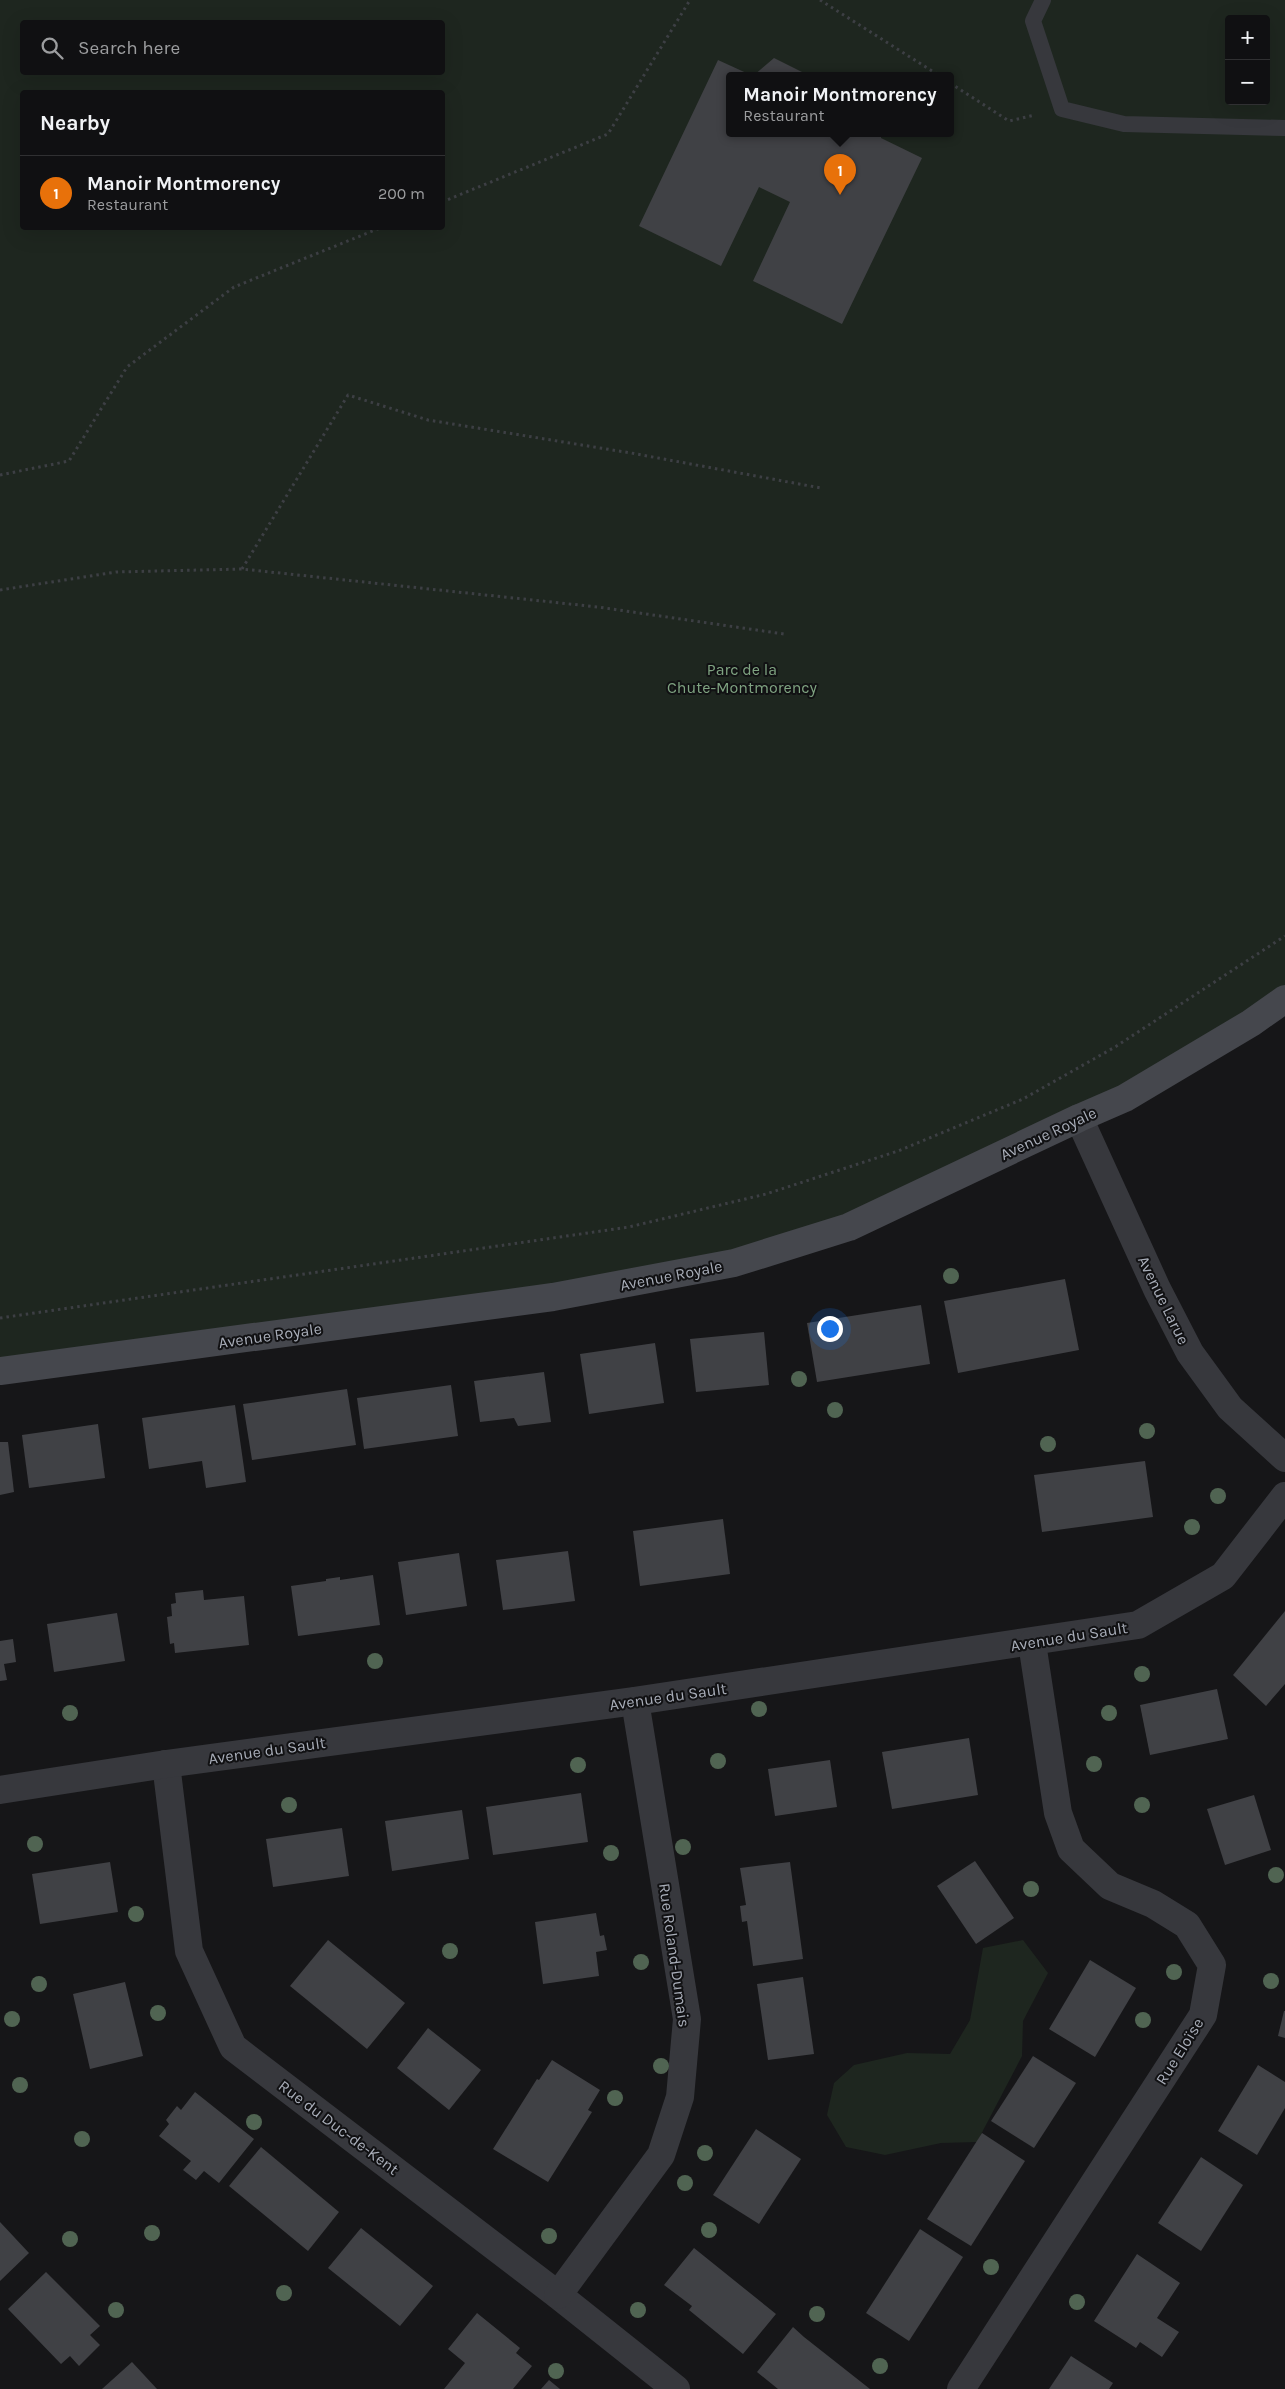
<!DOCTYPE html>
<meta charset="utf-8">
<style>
:root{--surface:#101012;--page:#19191b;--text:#f1f3f6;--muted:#9c9d9f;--line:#303032;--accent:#8c9099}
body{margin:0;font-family:Karla,sans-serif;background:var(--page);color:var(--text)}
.controls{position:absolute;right:15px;top:15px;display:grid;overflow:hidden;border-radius:5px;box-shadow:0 5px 20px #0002}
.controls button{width:45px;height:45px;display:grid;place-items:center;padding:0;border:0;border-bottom:1px solid var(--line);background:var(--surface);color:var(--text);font:25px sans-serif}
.you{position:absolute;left:829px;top:1328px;width:18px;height:18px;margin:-12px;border:4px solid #fff;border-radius:50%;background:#1a73e8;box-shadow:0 0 0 8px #1a73e833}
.badge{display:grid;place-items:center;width:32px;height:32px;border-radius:50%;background:var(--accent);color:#fff;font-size:16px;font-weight:700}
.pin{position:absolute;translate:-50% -41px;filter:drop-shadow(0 1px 2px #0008)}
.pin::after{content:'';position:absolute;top:26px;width:18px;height:15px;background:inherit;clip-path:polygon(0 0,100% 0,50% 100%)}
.popup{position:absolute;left:726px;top:72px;width:228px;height:65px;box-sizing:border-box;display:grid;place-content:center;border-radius:5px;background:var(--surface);filter:drop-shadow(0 1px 4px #0005);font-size:16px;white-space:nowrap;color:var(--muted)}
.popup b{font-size:19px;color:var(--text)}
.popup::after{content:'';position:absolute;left:50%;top:100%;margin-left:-10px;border:10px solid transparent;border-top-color:var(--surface)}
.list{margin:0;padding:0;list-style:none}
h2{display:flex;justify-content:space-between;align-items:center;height:65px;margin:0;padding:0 20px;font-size:21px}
h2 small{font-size:16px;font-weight:400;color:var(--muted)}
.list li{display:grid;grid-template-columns:32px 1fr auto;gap:15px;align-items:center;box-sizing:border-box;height:75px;padding:0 20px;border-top:1px solid var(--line)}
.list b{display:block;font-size:19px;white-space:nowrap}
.list p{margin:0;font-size:16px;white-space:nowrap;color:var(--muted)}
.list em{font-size:16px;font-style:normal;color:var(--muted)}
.icon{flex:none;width:28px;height:28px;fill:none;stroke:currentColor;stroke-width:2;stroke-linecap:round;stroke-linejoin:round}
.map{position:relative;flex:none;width:1285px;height:2389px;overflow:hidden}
.search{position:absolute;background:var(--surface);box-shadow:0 5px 20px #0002;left:20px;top:20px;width:425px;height:55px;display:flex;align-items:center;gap:12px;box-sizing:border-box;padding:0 18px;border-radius:5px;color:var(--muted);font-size:19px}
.panel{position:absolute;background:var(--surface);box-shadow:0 5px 20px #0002;left:20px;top:90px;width:425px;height:140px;border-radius:5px}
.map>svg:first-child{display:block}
</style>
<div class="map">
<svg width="1285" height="2389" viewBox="0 0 1285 2389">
<rect width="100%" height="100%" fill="#161618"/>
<g fill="#1e261f" fill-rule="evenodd">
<path d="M0,0h1285v999l-160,99 -391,165 -734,108zM1229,19h37v82h-37zM22,22h420v50h-420zM730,76h220v58h-220zM22,92h420v136h-420z"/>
<path d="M1023,1940l25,33 -25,48 -1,35 -45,86 -36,1 -56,12 -39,-8 -19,-32 7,-32 20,-18 53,-12 43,1 20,-34 13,-72z"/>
</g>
<g fill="#404145">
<path d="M774,58l36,18h-80v58h151v4l41,20 -80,166 -89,-43 37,-79 -31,-15 -38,79 -82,-40 79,-166 35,16z"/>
<path d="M1065,1279l14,71 -121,23 -14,-72z"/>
<path d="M921,1305l9,59 -113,18 -10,-59z"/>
<path d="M764,1332l5,53 -73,7 -6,-53z"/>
<path d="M655,1343l9,60 -75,11 -9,-60z"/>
<path d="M544,1372l7,50 -33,4 -4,-8 -34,4 -6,-41z"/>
<path d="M451,1385l7,51 -94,13 -7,-51z"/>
<path d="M347,1389l9,56 -104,15 -9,-56z"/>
<path d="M235,1405l11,77 -40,6 -4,-27 -53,8 -7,-51z"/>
<path d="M98,1424l7,54 -76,10 -7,-53z"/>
<path d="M0,1442h8l6,50 -14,3z"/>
<path d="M1145,1461l8,56 -111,15 -8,-57z"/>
<path d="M723,1519l7,55 -90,12 -7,-55z"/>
<path d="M568,1551l7,50 -72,9 -7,-50z"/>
<path d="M459,1553l8,53 -61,9 -8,-53z"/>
<path d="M373,1575l7,50 -82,11 -7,-50 35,-5v-2l14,-2v3z"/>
<path d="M203,1590l1,10 40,-4 5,49 -74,8 -1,-10 -4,1 -3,-27 5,-1 -1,-12 5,-1 -1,-10z"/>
<path d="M1285,1611v73l-19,22 -33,-31z"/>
<path d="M117,1613l8,48 -71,11 -7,-48z"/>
<path d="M13,1639l3,23 -12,2 3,16 -7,1v-40z"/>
<path d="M1217,1689l11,50 -78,16 -10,-50z"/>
<path d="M969,1738l9,57 -86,14 -10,-57z"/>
<path d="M830,1760l7,47 -62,9 -7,-47z"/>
<path d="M581,1793l7,49 -95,13 -7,-48z"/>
<path d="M1254,1795l17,55 -46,15 -18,-56z"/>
<path d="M462,1810l7,49 -77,12 -7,-50z"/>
<path d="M342,1828l7,48 -76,11 -7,-48z"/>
<path d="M975,1861l39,57 -38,26 -39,-58z"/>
<path d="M110,1862l8,50 -78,12 -8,-50z"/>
<path d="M790,1862l13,97 -50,7 -6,-45 -5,1 -2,-16 6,-1 -6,-37z"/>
<path d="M596,1913l4,23 4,-1 3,15 -11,2 3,24 -56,8 -8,-62z"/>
<path d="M328,1940l77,63 -38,46 -77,-63z"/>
<path d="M1090,1960l46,28 -41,69 -46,-28z"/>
<path d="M803,1977l11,77 -46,6 -11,-76z"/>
<path d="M125,1982l18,74 -53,13 -17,-75z"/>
<path d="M1284,2011h1v27l-7,-2z"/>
<path d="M428,2028l53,42 -32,40 -52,-42z"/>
<path d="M1033,2056l43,27 -42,65 -43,-27z"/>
<path d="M552,2060l48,30 -12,20 4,2 -44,70 -55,-33 44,-70 2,1z"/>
<path d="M1258,2065l27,17v26l-28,47 -39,-24z"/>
<path d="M195,2092l59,47 -35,44 -15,-12 -8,9 -13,-10 8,-9 -32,-25 10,-12 -3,-4 11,-14 4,4z"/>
<path d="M756,2129l45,30 -42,65 -46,-29z"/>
<path d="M982,2133l43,28 -54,85 -44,-27z"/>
<path d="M261,2147l78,65 -31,39 -79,-65z"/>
<path d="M1201,2157l42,28 -42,66 -43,-28z"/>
<path d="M0,2222l29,31 -29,28z"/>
<path d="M361,2228l72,58 -33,40 -72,-58z"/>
<path d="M920,2229l43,28 -54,84 -43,-28z"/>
<path d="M694,2248l82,66 -33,40 -54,-44 3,-4 -28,-21z"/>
<path d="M1137,2254l43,29 -23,35 22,14 -17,25 -22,-15 -4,6 -42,-27z"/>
<path d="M46,2272l54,54 -10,9 10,10 -21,21 -9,-10 -9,8 -53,-55z"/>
<path d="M477,2313l43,35 -4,5 16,13 -19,23h-69l21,-26 -17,-14z"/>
<path d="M793,2327l11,10 66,52h-92l-21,-17z"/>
<path d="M1071,2356l42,27 -4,6h-60z"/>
<path d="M132,2362l25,27h-55z"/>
<path d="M549,2380l11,9h-19z"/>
</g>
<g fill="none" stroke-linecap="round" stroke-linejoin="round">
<g stroke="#3d3f44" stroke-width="3" stroke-dasharray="2.5 4" stroke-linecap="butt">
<path d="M820,0l120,76"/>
<path d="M950,83l59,38 26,-6"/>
<path d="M442,202l166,-68 82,-134"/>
<path d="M0,475l69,-14 58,-94 107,-80 146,-59"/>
<path d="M242,569l106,-174 80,25 203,33 190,35"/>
<path d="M0,590l116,-18 126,-3 356,38 186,27"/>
<path d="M0,1318l629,-91 137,-33 132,-43 125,-52 92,-52 170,-111"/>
</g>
<path stroke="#37383d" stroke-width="16" d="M1043,0l-10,21 29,88 62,15 161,4"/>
<g stroke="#37383d" stroke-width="28">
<path d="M166,1764l23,187 44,96 325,248 118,94"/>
<path d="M0,1790l166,-26 469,-63 503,-76 85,-49 62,-80"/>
<path d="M558,2295l103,-140 19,-58 7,-78 -52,-318"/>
<path d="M961,2389l242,-374 9,-50 -25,-40 -34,-21 -43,-18 -39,-37 -13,-36 -26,-170"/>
</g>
<path stroke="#37383d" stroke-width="28" d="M1079,1118l78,171 33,64 40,55 55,50"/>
<path stroke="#45474d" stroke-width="28" d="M0,1371l553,-74 181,-34 115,-36 230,-109 46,-20 126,-75 34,-24"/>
</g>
<g fill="#506452">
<circle cx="951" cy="1276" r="8"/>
<circle cx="799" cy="1379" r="8"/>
<circle cx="835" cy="1410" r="8"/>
<circle cx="1147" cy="1431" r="8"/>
<circle cx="1048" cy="1444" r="8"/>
<circle cx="1218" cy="1496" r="8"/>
<circle cx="1192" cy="1527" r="8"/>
<circle cx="375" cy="1661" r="8"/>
<circle cx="1142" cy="1674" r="8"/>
<circle cx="759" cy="1709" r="8"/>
<circle cx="70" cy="1713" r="8"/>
<circle cx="1109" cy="1713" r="8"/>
<circle cx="718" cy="1761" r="8"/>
<circle cx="1094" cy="1764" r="8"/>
<circle cx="578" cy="1765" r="8"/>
<circle cx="289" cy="1805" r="8"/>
<circle cx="1142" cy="1805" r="8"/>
<circle cx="35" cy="1844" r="8"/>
<circle cx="683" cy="1847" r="8"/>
<circle cx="611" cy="1853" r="8"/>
<circle cx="1276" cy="1875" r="8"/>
<circle cx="1031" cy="1889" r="8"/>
<circle cx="136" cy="1914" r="8"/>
<circle cx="450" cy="1951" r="8"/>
<circle cx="641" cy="1962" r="8"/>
<circle cx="1174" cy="1972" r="8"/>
<circle cx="1271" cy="1981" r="8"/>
<circle cx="39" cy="1984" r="8"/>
<circle cx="158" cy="2013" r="8"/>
<circle cx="12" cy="2019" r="8"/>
<circle cx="1143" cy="2020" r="8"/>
<circle cx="661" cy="2066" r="8"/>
<circle cx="20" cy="2085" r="8"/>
<circle cx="615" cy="2098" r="8"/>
<circle cx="254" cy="2122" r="8"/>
<circle cx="82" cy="2139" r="8"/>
<circle cx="705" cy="2153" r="8"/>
<circle cx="685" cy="2183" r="8"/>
<circle cx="709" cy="2230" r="8"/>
<circle cx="152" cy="2233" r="8"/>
<circle cx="549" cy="2236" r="8"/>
<circle cx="70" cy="2239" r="8"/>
<circle cx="991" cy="2267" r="8"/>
<circle cx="284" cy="2293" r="8"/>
<circle cx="1077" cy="2302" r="8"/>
<circle cx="116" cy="2310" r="8"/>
<circle cx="638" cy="2310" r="8"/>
<circle cx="817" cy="2314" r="8"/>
<circle cx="880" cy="2366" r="8"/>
<circle cx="556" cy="2371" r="8"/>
</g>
<g text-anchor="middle" stroke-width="4" stroke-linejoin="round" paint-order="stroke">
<g font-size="16" fill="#7fa381" stroke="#111113">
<text x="742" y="675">Parc de la<tspan x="742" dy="18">Chute-Montmorency</tspan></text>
</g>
<g font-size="16" fill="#a8adb8" stroke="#111113">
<text transform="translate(1048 1133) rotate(-25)" y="6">Avenue Royale</text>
<text transform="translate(671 1275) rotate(-11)" y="6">Avenue Royale</text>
<text transform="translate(1164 1300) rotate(64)" y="6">Avenue Larue</text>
<text transform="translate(270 1335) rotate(-8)" y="6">Avenue Royale</text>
<text transform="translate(1069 1636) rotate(-9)" y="6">Avenue du Sault</text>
<text transform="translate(668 1696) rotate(-8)" y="6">Avenue du Sault</text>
<text transform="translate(267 1750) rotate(-8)" y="6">Avenue du Sault</text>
<text transform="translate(675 1955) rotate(82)" y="6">Rue Roland-Dumais</text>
<text transform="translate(1179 2051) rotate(-58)" y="6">Rue Eloïse</text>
<text transform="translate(339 2127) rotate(37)" y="6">Rue du Duc-de-Kent</text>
</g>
</g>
</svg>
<div class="controls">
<button>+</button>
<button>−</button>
</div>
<div class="you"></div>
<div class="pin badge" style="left:840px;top:195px;background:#e8710a">1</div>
<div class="popup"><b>Manoir Montmorency</b>Restaurant</div>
<div class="search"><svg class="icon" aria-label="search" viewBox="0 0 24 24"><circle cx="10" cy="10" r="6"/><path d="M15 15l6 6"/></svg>Search here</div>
<section class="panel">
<h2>Nearby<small></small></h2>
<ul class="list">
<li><span class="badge" style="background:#e8710a">1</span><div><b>Manoir Montmorency</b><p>Restaurant</p></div><em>200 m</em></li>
</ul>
</section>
</div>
